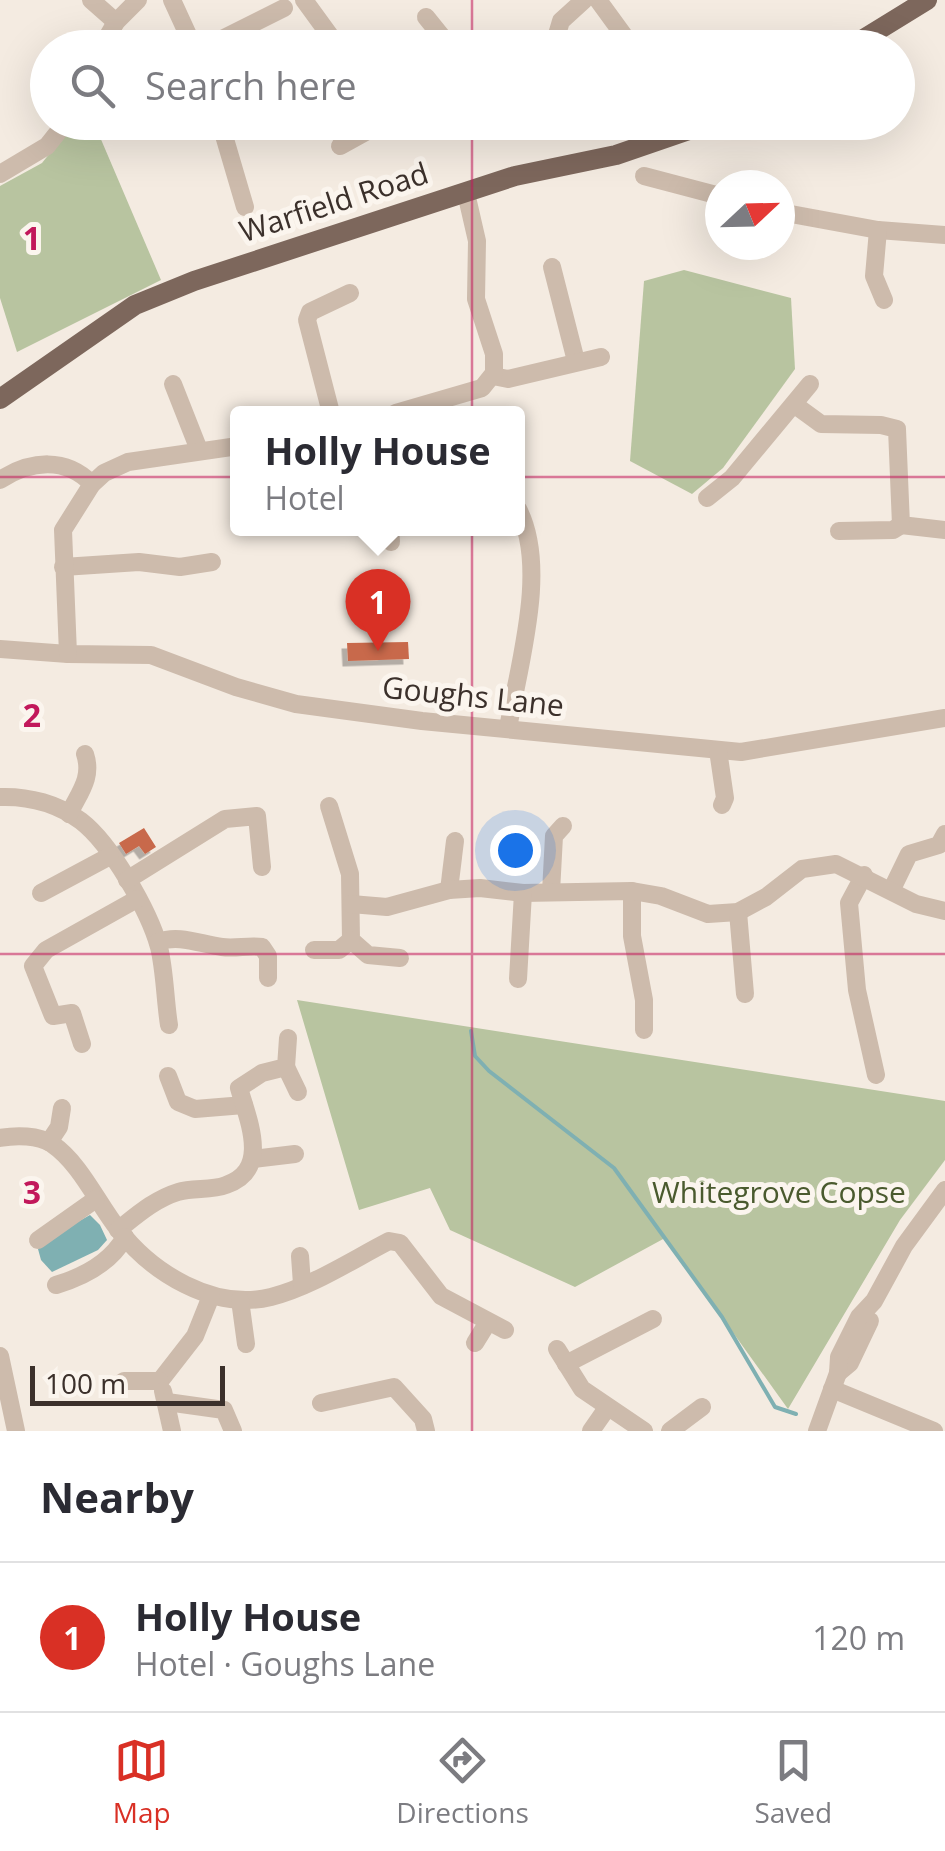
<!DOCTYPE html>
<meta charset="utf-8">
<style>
:root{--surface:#fff;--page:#f2f2f3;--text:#2b2b33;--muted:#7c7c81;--line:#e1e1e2;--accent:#d93025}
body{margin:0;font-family:"Open Sans",sans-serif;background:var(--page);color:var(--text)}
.compass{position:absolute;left:705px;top:170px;width:90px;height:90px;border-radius:50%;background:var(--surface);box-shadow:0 10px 40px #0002;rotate:68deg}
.scale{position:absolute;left:30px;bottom:25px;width:195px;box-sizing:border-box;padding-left:10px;border:5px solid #3b302b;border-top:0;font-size:28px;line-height:35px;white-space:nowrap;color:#3b302b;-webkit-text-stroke:8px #fbf5ee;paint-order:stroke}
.you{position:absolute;left:515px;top:850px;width:35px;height:35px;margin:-25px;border:8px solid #fff;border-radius:50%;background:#1a73e8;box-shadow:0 0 0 15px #1a73e833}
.badge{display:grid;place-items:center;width:65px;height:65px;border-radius:50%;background:var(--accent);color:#fff;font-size:32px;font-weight:700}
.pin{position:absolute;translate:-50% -82px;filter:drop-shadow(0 2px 5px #0008)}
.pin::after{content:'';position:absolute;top:52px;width:35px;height:30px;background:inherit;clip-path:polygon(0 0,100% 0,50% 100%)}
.popup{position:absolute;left:230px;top:406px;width:295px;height:130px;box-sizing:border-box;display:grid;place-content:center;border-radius:10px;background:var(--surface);filter:drop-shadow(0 2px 8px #0005);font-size:32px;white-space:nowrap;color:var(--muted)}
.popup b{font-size:38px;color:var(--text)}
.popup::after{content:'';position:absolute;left:50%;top:100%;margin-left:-20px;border:20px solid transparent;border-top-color:var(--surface)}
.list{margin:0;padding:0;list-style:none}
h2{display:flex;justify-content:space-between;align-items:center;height:130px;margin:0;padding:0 40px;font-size:42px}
h2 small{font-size:32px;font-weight:400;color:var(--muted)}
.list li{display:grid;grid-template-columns:65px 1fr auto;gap:30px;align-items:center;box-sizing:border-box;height:150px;padding:0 40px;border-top:2px solid var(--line)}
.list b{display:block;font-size:38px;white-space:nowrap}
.list p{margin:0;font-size:32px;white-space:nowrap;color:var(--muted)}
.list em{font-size:32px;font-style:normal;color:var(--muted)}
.icon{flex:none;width:55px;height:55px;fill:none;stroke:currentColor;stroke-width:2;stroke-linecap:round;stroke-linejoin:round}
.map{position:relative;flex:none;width:945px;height:1431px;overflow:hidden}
.search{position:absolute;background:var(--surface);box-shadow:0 10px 40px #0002;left:30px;right:30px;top:30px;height:110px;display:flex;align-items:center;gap:25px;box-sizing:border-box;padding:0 35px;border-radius:55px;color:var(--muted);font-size:38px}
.sheet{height:280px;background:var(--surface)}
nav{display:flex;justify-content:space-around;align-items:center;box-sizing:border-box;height:140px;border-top:2px solid var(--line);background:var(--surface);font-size:28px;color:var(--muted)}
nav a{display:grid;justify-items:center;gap:5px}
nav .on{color:var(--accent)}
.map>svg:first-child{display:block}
</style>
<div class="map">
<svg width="945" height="1431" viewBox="0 0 945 1431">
<defs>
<filter id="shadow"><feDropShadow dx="-5.5" dy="5.5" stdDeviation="0" flood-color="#0004"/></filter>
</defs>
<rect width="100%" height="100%" fill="#f4ebe1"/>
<g fill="#b8c4a0">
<path d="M74,123h20l67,157 -144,72 -17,-54v-112l42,-23z"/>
<path d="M684,270l107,28 4,71 -72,99 -31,26 -62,-33 14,-180z"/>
<path d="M297,1000l648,101v59l-45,60 -112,189 -123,-171 -90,49 -125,-57 -20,-42 -71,22z"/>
</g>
<path fill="#7fb0b2" d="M90,1215l10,10 7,15 -9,10 -46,22 -11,-12 -3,-11 11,-11z"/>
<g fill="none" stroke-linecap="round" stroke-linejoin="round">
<path stroke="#7fb0b2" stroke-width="4" d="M471,1031l4,25 14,15 125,97 108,149 53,90 21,7"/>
</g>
<g fill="#c8694b" filter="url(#shadow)">
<path d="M408,642l1,17 -61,2 -1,-18z"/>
<path d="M144,828l12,19 -11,7 -6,-8 -13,8 -7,-11z"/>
</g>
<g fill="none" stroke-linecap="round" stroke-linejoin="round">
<g stroke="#cdbbac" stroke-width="18">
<path d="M91,0l25,22"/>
<path d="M172,0l22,48"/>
<path d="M304,0l35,48"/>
<path d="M598,0l35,48"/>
<path d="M426,17l25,31"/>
<path d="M101,48l15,-26 22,-22"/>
<path d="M204,48l80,-40"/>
<path d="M553,48l8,-27 23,-21"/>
<path d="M220,122l25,85"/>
<path d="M340,146l38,-21 -2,-3"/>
<path d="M0,174l47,-28 19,-24"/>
<path d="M644,176l76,20"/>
<path d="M780,212l98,18 67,5"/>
<path d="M878,230l-4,46 10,24"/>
<path d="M552,267l24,94"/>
<path d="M493,376l15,3 93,-22"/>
<path d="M173,384l26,66"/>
<path d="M795,405l26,19 60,1 16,4 4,96 44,5"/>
<path d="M331,413l-24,-93 3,-8 40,-19"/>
<path d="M396,413l86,-25 12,-15v-19l-18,-55 1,-58 -11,-48"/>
<path d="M0,480c31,-20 66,-23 92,4"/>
<path d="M707,498l25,-20 78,-94"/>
<path d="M390,528l1,14"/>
<path d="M839,531l54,-1 8,-5"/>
<path d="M63,567l76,-5 41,5 32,-5"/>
<path d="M0,649l68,5 83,1 85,32 60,17 126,17 319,31 204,-34"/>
<path d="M68,654l-5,-124 29,-46 12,-11 24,-11 110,-16"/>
<path d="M508,729c10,-63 41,-161 10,-220"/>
<path d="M718,750l7,48 -3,7"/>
<path d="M0,797c29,-1 58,7 81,24 30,23 68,90 78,126 6,25 6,53 10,78"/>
<path d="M329,806l21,68 1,66 17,15 32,3"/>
<path d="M69,814c10,-21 24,-36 16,-60"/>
<path d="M864,875l-15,28 8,87 19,85"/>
<path d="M127,880l98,-61 32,-3 5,51"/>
<path d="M892,889l17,-35 30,-9 6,-11"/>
<path d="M449,890l6,-49"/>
<path d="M632,891v45l12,64v30"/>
<path d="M551,892l3,-56 9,-10"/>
<path d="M41,893l69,-37"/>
<path d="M351,904l36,3 62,-17 31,-2 43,5 109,-2 29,5 47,18 30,-2 28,-15 36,-28 34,-5 80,40 29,7"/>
<path d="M738,912l7,82"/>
<path d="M158,942c21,-8 42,2 64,5 13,2 27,-2 40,0l6,9v22"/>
<path d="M314,950h25l12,-10"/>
<path d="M518,979l5,-86"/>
<path d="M82,1044l-10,-31 -19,3 -20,-50 13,-16 91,-51"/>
<path d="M286,1067l12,25"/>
<path d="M168,1076l10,26 17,7 49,-4"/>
<path d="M0,1138c16,-3 38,-3 52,6 28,19 45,58 66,85 34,44 95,82 153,68 40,-10 81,-37 118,-56l11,2 41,53 64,34"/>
<path d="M49,1142l10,-15 3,-19"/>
<path d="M253,1159l42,-5"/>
<path d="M118,1230c19,-15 37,-31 60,-38 15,-5 33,-1 48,-7 45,-15 22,-65 13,-97l23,-15 24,-6 2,-29"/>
<path d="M38,1240l58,-41"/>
<path d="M300,1256l2,28"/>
<path d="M56,1285c27,-8 55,-23 69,-48"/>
<path d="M240,1300l6,44"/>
<path d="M475,1343l13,-21"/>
<path d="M557,1349l25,40 62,42"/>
<path d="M0,1356l16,75"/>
<path d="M566,1364l87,-45"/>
<path d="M838,1373l12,-10 20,-42"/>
<path d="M160,1381l35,-45 16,-40"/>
<path d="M113,1389l11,-8h36"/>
<path d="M832,1389l102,42"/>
<path d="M163,1391l9,40"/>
<path d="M167,1402l57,8 9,21"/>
<path d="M321,1403l73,-16 29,32 3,12"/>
<path d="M591,1431l16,-23"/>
<path d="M670,1431l32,-24"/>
<path d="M817,1431l21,-58 1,-16 20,-40 15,-16 30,-55 41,-56"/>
</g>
<g stroke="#7d675c" stroke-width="20">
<path d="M849,48l78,-48"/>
<path d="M0,399l135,-94 59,-24 321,-105 101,-21 96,-33"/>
</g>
</g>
<path fill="none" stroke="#c2185b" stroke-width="2.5" stroke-opacity="0.55" d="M472,0v48M472,122v1309M0,477h945M0,954h945"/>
<g text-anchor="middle" stroke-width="10" stroke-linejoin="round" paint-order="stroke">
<g font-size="30" fill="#3b302b" stroke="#fbf5ee">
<text transform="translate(334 203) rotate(-18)" y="10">Warfield Road</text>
<text transform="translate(473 697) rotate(6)" y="10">Goughs Lane</text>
</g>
<g font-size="30" fill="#4a5a2e" stroke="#fbf5ee">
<text x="779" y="1203">Whitegrove Copse</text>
</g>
</g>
<g font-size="32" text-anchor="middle" font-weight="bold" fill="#c2185b" stroke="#fbf5ee" stroke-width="10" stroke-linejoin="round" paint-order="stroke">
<text x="32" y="250">1</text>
<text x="32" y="727">2</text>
<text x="32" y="1204">3</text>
</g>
</svg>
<svg class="compass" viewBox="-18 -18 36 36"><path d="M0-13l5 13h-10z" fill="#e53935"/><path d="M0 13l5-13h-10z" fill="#7c7c81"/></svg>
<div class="scale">100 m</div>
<div class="you"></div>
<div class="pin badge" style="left:378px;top:651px">1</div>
<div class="popup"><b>Holly House</b>Hotel</div>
<div class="search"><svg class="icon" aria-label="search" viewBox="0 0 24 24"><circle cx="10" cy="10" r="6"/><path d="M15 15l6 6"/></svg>Search here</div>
</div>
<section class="sheet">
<h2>Nearby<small></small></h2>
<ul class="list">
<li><span class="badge">1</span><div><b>Holly House</b><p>Hotel · Goughs Lane</p></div><em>120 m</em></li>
</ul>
</section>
<nav>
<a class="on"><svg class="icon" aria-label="map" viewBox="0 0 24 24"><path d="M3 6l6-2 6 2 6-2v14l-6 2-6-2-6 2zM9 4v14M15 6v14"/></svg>Map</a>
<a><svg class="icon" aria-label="directions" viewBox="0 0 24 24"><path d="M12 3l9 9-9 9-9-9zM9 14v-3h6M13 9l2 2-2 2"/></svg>Directions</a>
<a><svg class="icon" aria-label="saved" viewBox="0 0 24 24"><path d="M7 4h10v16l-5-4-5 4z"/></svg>Saved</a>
</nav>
